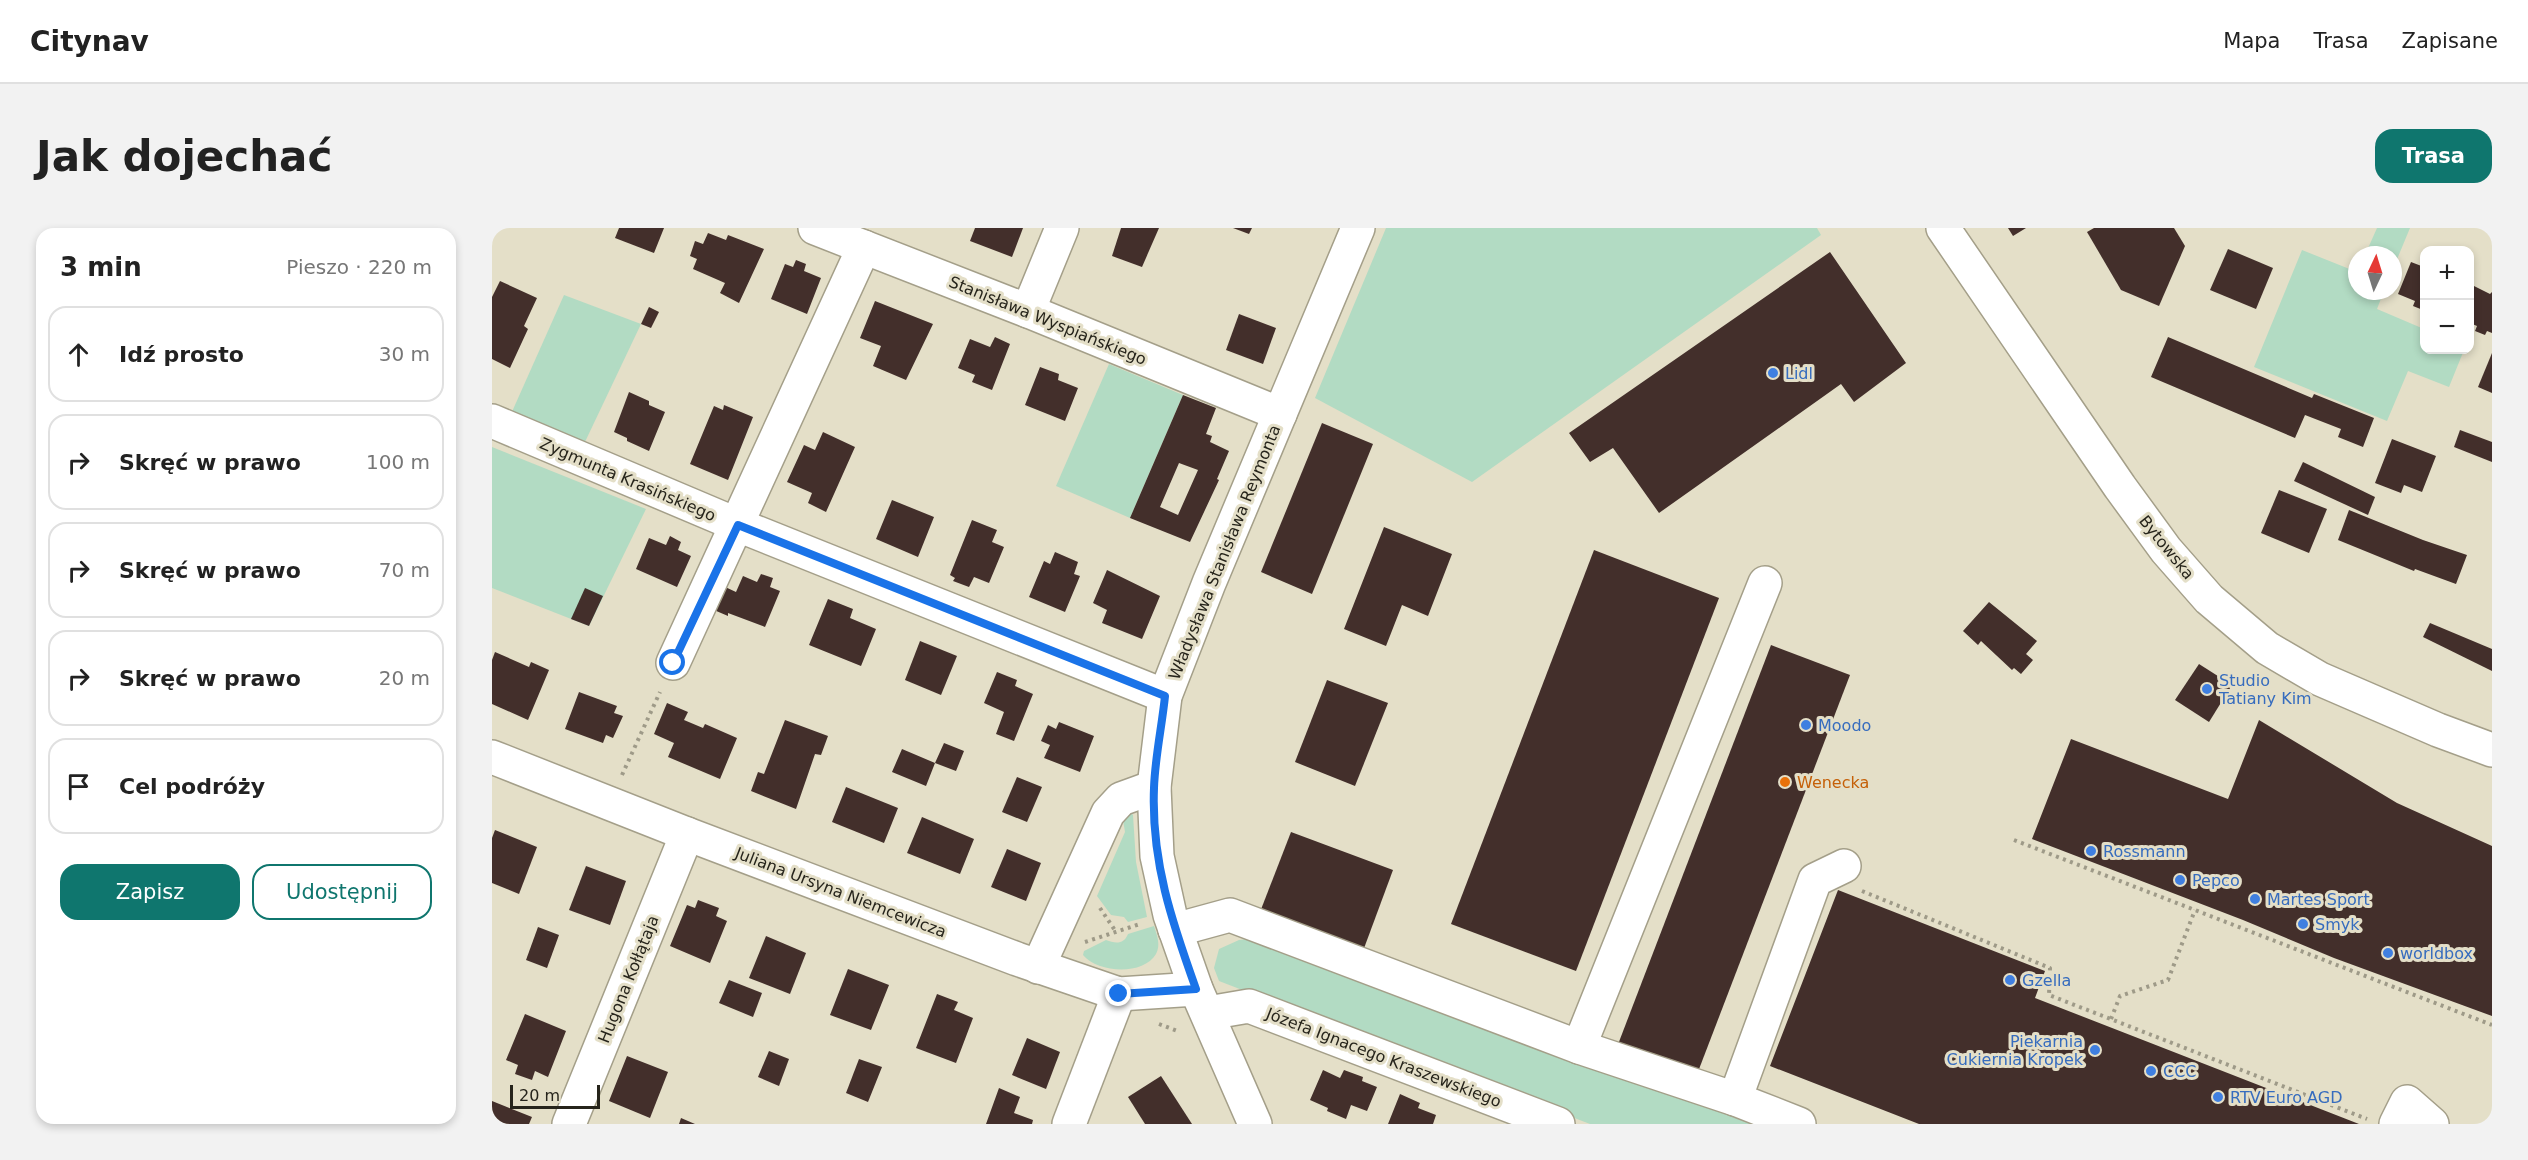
<!DOCTYPE html>
<html lang="pl">
<meta charset="utf-8">
<style>
:root{--surface:#fff;--page:#f2f2f2;--text:#222;--muted:#767676;--line:#e0e0e0;--accent:#0f766e}
body{margin:0;font-family:"DejaVu Sans",sans-serif;background:var(--page);color:var(--text)}
.controls{position:absolute;right:18px;top:18px;display:grid;overflow:hidden;border-radius:12px;box-shadow:0 3px 9px #0003}
.controls button{width:54px;height:54px;display:grid;place-items:center;padding:0;border:0;border-bottom:2px solid var(--line);background:var(--surface);color:var(--text);font:30px sans-serif}
.compass{position:absolute;left:1856px;top:18px;width:54px;height:54px;border-radius:50%;background:var(--surface);box-shadow:0 3px 9px #0003;rotate:4deg}
.scale{position:absolute;left:18px;bottom:15px;width:90px;box-sizing:border-box;padding-left:6px;border:3px solid #26241b;border-top:0;font-size:16px;line-height:21px;white-space:nowrap;color:#26241b;-webkit-text-stroke:4px #e4dfc8;paint-order:stroke}
.stop{position:absolute;width:18px;height:18px;margin:-14px;border:4px solid #1a73e8;border-radius:50%;background:#fff}
.stop.end{background:#1a73e8;border-color:#fff;box-shadow:0 2px 6px #0008}
.list{margin:0;padding:0;list-style:none}
h2{display:flex;justify-content:space-between;align-items:center;height:78px;margin:0;padding:0 24px;font-size:26px}
h2 small{font-size:20px;font-weight:400;color:var(--muted)}
.list li{display:grid;grid-template-columns:39px 1fr auto;gap:18px;align-items:center;box-sizing:border-box;height:96px;margin:0 12px 12px;padding:0 12px;border:2px solid var(--line);border-radius:18px}
.list b{display:block;font-size:22px;white-space:nowrap}
.list em{font-size:20px;font-style:normal;color:var(--muted)}
.actions{display:flex;gap:12px;padding:18px 24px}
.actions a{flex:1;padding:14px 0;border:2px solid var(--accent);border-radius:18px;text-align:center;font-size:21px;color:var(--accent)}
.actions .main{background:var(--accent);color:#fff}
.icon{flex:none;width:33px;height:33px;fill:none;stroke:currentColor;stroke-width:2;stroke-linecap:round;stroke-linejoin:round}
.map{position:relative;flex:none;width:2000px;height:896px;overflow:hidden;border-radius:18px}
header{display:flex;align-items:center;gap:36px;box-sizing:border-box;height:84px;padding:0 30px;background:var(--surface);border-bottom:2px solid var(--line)}
header strong{font-size:28px}
nav{display:flex;gap:33px;margin-inline-start:auto;font-size:21px}
.intro{display:flex;align-items:center;justify-content:space-between;box-sizing:border-box;height:144px;padding:0 36px}
h1{margin:0;font-size:42px}
.button{padding:15px 27px;border-radius:18px;background:var(--accent);color:#fff;font-size:21px;font-weight:700}
main{display:flex;gap:36px;padding:0 36px}
aside{flex:1;background:var(--surface);border-radius:18px;box-shadow:0 3px 9px #0003}
.map>svg:first-child{display:block}
</style>
<header>
<strong>Citynav</strong>
<nav><a>Mapa</a><a>Trasa</a><a>Zapisane</a></nav>
</header>
<div class="intro"><h1>Jak dojechać</h1><a class="button">Trasa</a></div>
<main>
<aside>
<h2>3 min<small>Pieszo · 220 m</small></h2>
<ul class="list">
<li><svg class="icon" aria-label="ahead" viewBox="0 0 24 24"><path d="M12 20V5M6 11l6-6 6 6"/></svg><div><b>Idź prosto</b></div><em>30 m</em></li>
<li><svg class="icon" aria-label="right" viewBox="0 0 24 24"><path d="M7 20v-9h11M14 6l5 5-5 5"/></svg><div><b>Skręć w prawo</b></div><em>100 m</em></li>
<li><svg class="icon" aria-label="right" viewBox="0 0 24 24"><path d="M7 20v-9h11M14 6l5 5-5 5"/></svg><div><b>Skręć w prawo</b></div><em>70 m</em></li>
<li><svg class="icon" aria-label="right" viewBox="0 0 24 24"><path d="M7 20v-9h11M14 6l5 5-5 5"/></svg><div><b>Skręć w prawo</b></div><em>20 m</em></li>
<li><svg class="icon" aria-label="arrive" viewBox="0 0 24 24"><path d="M6 21V4h12l-3 4 3 4H6"/></svg><div><b>Cel podróży</b></div></li>
</ul>
<div class="actions"><a class="main">Zapisz</a><a>Udostępnij</a></div>
</aside>
<div class="map">
<svg width="2000" height="896" viewBox="0 0 2000 896">
<rect width="100%" height="100%" fill="#e4dfc8"/>
<g fill="#b2dbc3">
<path d="M894,0h431l4,7 -349,247 -157,-84z"/>
<path d="M1885,0h33l-17,41v-14h-28z"/>
<path d="M1810,22l55,22v19h27l-7,18 47,20v21h40l-15,37 -41,-16 -21,50 -133,-54z"/>
<path d="M72,67l77,29 -57,120 -73,-30z"/>
<path d="M617,136l74,31 -53,123 -74,-32z"/>
<path d="M0,219l154,62 -57,117 -97,-38z"/>
<path d="M639,585l2,2 3,47 11,55 -19,5 -4,-5 -13,-2 -14,-19 28,-64 -3,-18z"/>
<path d="M662,698c3,9 7,19 2,28 -13,22 -58,19 -73,1l1,-4 22,-11c10,4 18,4 22,-6z"/>
<path d="M771,709l488,187h-161l-371,-143 -5,-13 5,-19 20,-9z"/>
</g>
<g fill="#432f2b" fill-rule="evenodd">
<path d="M127,0h45l-10,25 -39,-15z"/>
<path d="M483,0h48l-11,29 -42,-16z"/>
<path d="M629,0h38l-17,39 -30,-11z"/>
<path d="M741,0h19l-3,6z"/>
<path d="M1516,0h18l-13,8z"/>
<path d="M1602,0h80l11,18 -26,60 -38,-16 -34,-58z"/>
<path d="M216,5l18,7 2,-5 36,14 -25,54 -19,-10 5,-10 -32,-14 4,-10 -7,-3 5,-15 8,3z"/>
<path d="M1736,21l45,19 -17,41 -46,-19z"/>
<path d="M1338,24l76,111 -52,39 -13,-18 -182,129 -46,-65 -23,14 -21,-29z"/>
<path d="M304,32l10,4 -2,7 17,7 -14,36 -36,-15 14,-35 8,3z"/>
<path d="M1919,34l13,5 -1,43 -10,-4 2,-5 -17,-7z"/>
<path d="M8,53l37,17 -13,28 4,3 -18,39 -18,-9v-62z"/>
<path d="M1978,56l20,10 2,-2v41l-5,-2 -2,4 -10,-4 2,-5 -7,-3z"/>
<path d="M383,73l58,23 -27,56 -33,-14 8,-20 -21,-8z"/>
<path d="M157,79l10,5 -8,16 -10,-4z"/>
<path d="M747,86l37,14 -13,36 -37,-14z"/>
<path d="M503,109l15,7 -18,46 -20,-8 3,-7 -17,-7 12,-29 20,8z"/>
<path d="M1676,109l144,61 2,-4 60,24 -11,29 -25,-10 3,-8 -36,-14 -10,23 -144,-61z"/>
<path d="M2000,125v40l-14,-6z"/>
<path d="M548,139l19,7 -1,6 20,8 -13,33 -40,-16z"/>
<path d="M137,164l20,9v4l16,7 -16,39 -22,-10v-3l-13,-6z"/>
<path d="M691,167l33,13 -10,26 6,2 -2,6 19,9 -12,28 2,1 -29,62 -60,-24zM687,235l19,7 -20,45 -18,-8z"/>
<path d="M232,177l29,12 -25,63 -38,-16 24,-58 9,4z"/>
<path d="M830,195l51,21 -61,150 -51,-22z"/>
<path d="M1968,202l32,12v20l-38,-15z"/>
<path d="M331,204l32,15 -29,65 -18,-9 4,-10 -25,-11 17,-37 11,5z"/>
<path d="M1900,211l44,17 -14,36 -18,-7 -3,8 -26,-10z"/>
<path d="M1811,234l72,35 -7,18 -74,-34z"/>
<path d="M1787,262l48,19 -18,44 -48,-20z"/>
<path d="M400,272l42,17 -16,40 -42,-18z"/>
<path d="M1857,282l74,30 44,15 -11,29 -41,-15 -1,2 -76,-31z"/>
<path d="M480,292l25,10 -5,12 12,5 -15,36 -15,-6 -5,10 -16,-6 2,-3 -5,-3z"/>
<path d="M892,299l68,27 -24,62 -26,-11 -16,41 -42,-17z"/>
<path d="M178,308l11,6 -3,8 13,6 -14,31 -41,-18 13,-31 17,7z"/>
<path d="M1102,322l125,48 -143,373 -125,-47z"/>
<path d="M563,324l23,10 -4,12 6,2 -15,36 -36,-15 15,-36 6,3z"/>
<path d="M615,342l53,26 -18,43 -40,-16 5,-13 -14,-7z"/>
<path d="M269,346l12,4 -3,9 10,4 -15,36 -37,-14v3l-14,-6 9,-24 13,6 7,-16 14,6z"/>
<path d="M93,360l18,8 -14,30 -18,-7z"/>
<path d="M336,371l25,10 -3,9 26,11 -15,37 -52,-21z"/>
<path d="M1497,374l48,39 -11,13 7,6 -12,14 -7,-6 -2,2 -31,-29 -3,4 -15,-14z"/>
<path d="M1938,395l62,26v22l-69,-34z"/>
<path d="M428,413l37,15 -16,39 -36,-15z"/>
<path d="M1279,417l79,30 -154,402 -79,-30z"/>
<path d="M3,424l34,15 2,-5 18,8 -21,50 -36,-16v-44z"/>
<path d="M1707,436l33,21 -23,37 -34,-22z"/>
<path d="M505,444l20,8 -2,6 18,8 -19,47 -18,-7 8,-22 -20,-9z"/>
<path d="M835,452l61,23 -33,83 -60,-24z"/>
<path d="M87,464l38,14 -3,7 9,3 -10,22 -7,-3 -3,8 -38,-14z"/>
<path d="M175,475l21,9 -4,8 19,8 2,-4 32,14 -17,41 -52,-22 6,-14 -20,-9z"/>
<path d="M293,492l43,16 -7,19 -6,-1 -19,55 -45,-18 7,-19 6,2z"/>
<path d="M1767,492l138,83 95,43v170l-158,-58 -91,-38 -211,-81 39,-100 157,60z"/>
<path d="M567,494l35,14 -14,36 -36,-14 6,-13 -9,-4 7,-16 8,4z"/>
<path d="M452,515l20,8 -8,20 -21,-8 -9,23 -34,-14 10,-23 33,14z"/>
<path d="M525,549l25,10 -15,35 -25,-10z"/>
<path d="M354,559l52,21 -14,35 -52,-21z"/>
<path d="M430,589l52,22 -14,35 -53,-21z"/>
<path d="M3,602l42,17 -18,47 -27,-11v-45z"/>
<path d="M799,604l102,38 -30,81 -103,-39z"/>
<path d="M515,621l34,14 -15,38 -35,-14z"/>
<path d="M94,638l40,15 -16,44 -41,-15z"/>
<path d="M1346,662l207,81 -10,27 324,126h-440l-149,-58z"/>
<path d="M206,672l21,8 -3,8 11,5 -17,42 -40,-17 17,-41 8,3z"/>
<path d="M46,699l21,8 -12,33 -21,-8z"/>
<path d="M274,708l40,17 -16,41 -41,-16z"/>
<path d="M356,741l41,16 -18,45 -41,-15z"/>
<path d="M237,752l33,13 -9,24 -34,-14z"/>
<path d="M445,766l21,8 -4,8 19,8 -17,45 -40,-15z"/>
<path d="M33,786l41,17 -18,46 -13,-6 -3,9 -17,-6 3,-9 -12,-5z"/>
<path d="M535,810l33,14 -14,37 -34,-14z"/>
<path d="M277,823l20,8 -10,27 -21,-9z"/>
<path d="M135,828l41,16 -18,46 -41,-17z"/>
<path d="M367,831l23,8 -14,35 -22,-9z"/>
<path d="M831,842l17,8 4,-8 19,7 -1,4 15,6 -10,24 -16,-6 -5,14 -19,-8 1,-3 -18,-8z"/>
<path d="M669,848l31,48h-47l-17,-27z"/>
<path d="M507,860l21,9 -6,16 19,7 -1,4h-46z"/>
<path d="M908,866l20,9 -2,5 18,7 -3,9h-45z"/>
<path d="M0,873l40,16 -3,7h-37z"/>
<path d="M189,890l14,6h-16z"/>
</g>
<g fill="none" stroke-linecap="round" stroke-linejoin="round">
<defs>
<g id="minor">
<path d="M323,0l213,83 252,103"/>
<path d="M1451,0l177,259 46,63 43,49 58,49 53,31 118,51 54,20"/>
<path d="M536,83l34,-83"/>
<path d="M0,193l246,104 427,171"/>
<path d="M181,435l191,-416"/>
<path d="M0,529l195,77 330,125 102,35 77,-5"/>
<path d="M683,702l55,-15 349,132 156,52 64,25"/>
<path d="M546,739l70,-154 13,-14 33,-12"/>
<path d="M716,785l41,-7 309,118"/>
<path d="M1087,819l186,-464"/>
<path d="M1243,871l80,-219 29,-14"/>
<path d="M77,896l118,-290"/>
<path d="M577,896l50,-130"/>
<path d="M763,896l-59,-135 -26,-74 -13,-59 -3,-69 11,-91 44,-113 149,-355"/>
<path d="M1904,896l11,-22 25,22"/>
</g>
</defs>
<use href="#minor" stroke="#a49f89" stroke-width="36"/>
<g stroke="#9e9a88" stroke-width="4" stroke-dasharray="3 4.5" stroke-linecap="butt">
<path d="M130,547l38,-83"/>
<path d="M1522,612l478,185"/>
<path d="M1370,663l188,77 -1,27 318,124"/>
<path d="M608,680l16,24"/>
<path d="M593,714l55,-18"/>
<path d="M1619,791l9,-23 48,-16 27,-70"/>
<path d="M667,796l21,8"/>
</g>
<use href="#minor" stroke="#fff" stroke-width="33"/>
</g>
<g fill="none" stroke-linecap="round" stroke-linejoin="round">
<path stroke="#1a73e8" stroke-width="8" d="M181,435l65,-138 427,171c-3,30 -10,61 -11,92 -3,73 18,134 42,201l-77,5"/>
</g>
<g fill="#3f7fe0" stroke="#e4dfc8" stroke-width="2">
<circle cx="1281" cy="145" r="6"/>
<circle cx="1715" cy="461" r="6"/>
<circle cx="1314" cy="497" r="6"/>
<circle cx="1599" cy="623" r="6"/>
<circle cx="1688" cy="652" r="6"/>
<circle cx="1763" cy="671" r="6"/>
<circle cx="1811" cy="696" r="6"/>
<circle cx="1896" cy="725" r="6"/>
<circle cx="1518" cy="752" r="6"/>
<circle cx="1603" cy="822" r="6"/>
<circle cx="1659" cy="843" r="6"/>
<circle cx="1726" cy="869" r="6"/>
</g>
<circle fill="#e8710a" stroke="#e4dfc8" stroke-width="2" cx="1293" cy="554" r="6"/>
<g text-anchor="middle" stroke-width="6" stroke-linejoin="round" paint-order="stroke">
<g font-size="16" fill="#26241b" stroke="#e4dfc8">
<text transform="translate(556 92) rotate(22)" y="6">Stanisława Wyspiańskiego</text>
<text transform="translate(136 251) rotate(23)" y="6">Zygmunta Krasińskiego</text>
<text transform="translate(1675 319) rotate(51)" y="6">Bytowska</text>
<text transform="translate(732 324) rotate(-68)" y="6">Władysława Stanisława Reymonta</text>
<text transform="translate(349 664) rotate(21)" y="6">Juliana Ursyna Niemcewicza</text>
<text transform="translate(136 751) rotate(-68)" y="6">Hugona Kołłątaja</text>
<text transform="translate(892 829) rotate(21)" y="6">Józefa Ignacego Kraszewskiego</text>
</g>
<g font-size="16" fill="#366cbe" stroke="#e4dfc8" text-anchor="start">
<text x="1293" y="151">Lidl</text>
<text x="1727" y="458">Studio<tspan x="1727" dy="18">Tatiany Kim</tspan></text>
<text x="1326" y="503">Moodo</text>
<text x="1611" y="629">Rossmann</text>
<text x="1700" y="658">Pepco</text>
<text x="1775" y="677">Martes Sport</text>
<text x="1823" y="702">Smyk</text>
<text x="1908" y="731">worldbox</text>
<text x="1530" y="758">Gzella</text>
<text x="1591" y="819" text-anchor="end">Piekarnia<tspan x="1591" dy="18">Cukiernia Kropek</tspan></text>
<text x="1671" y="849">CCC</text>
<text x="1738" y="875">RTV Euro AGD</text>
</g>
<g font-size="16" fill="#c56008" stroke="#e4dfc8" text-anchor="start">
<text x="1305" y="560">Wenecka</text>
</g>
</g>
</svg>
<div class="controls">
<button>+</button>
<button>−</button>
</div>
<svg class="compass" viewBox="-18 -18 36 36"><path d="M0-13l5 13h-10z" fill="#e53935"/><path d="M0 13l5-13h-10z" fill="#767676"/></svg>
<div class="scale">20 m</div>
<div class="stop" style="left:181px;top:435px"></div>
<div class="stop end" style="left:627px;top:766px"></div>
</div>
</main>
